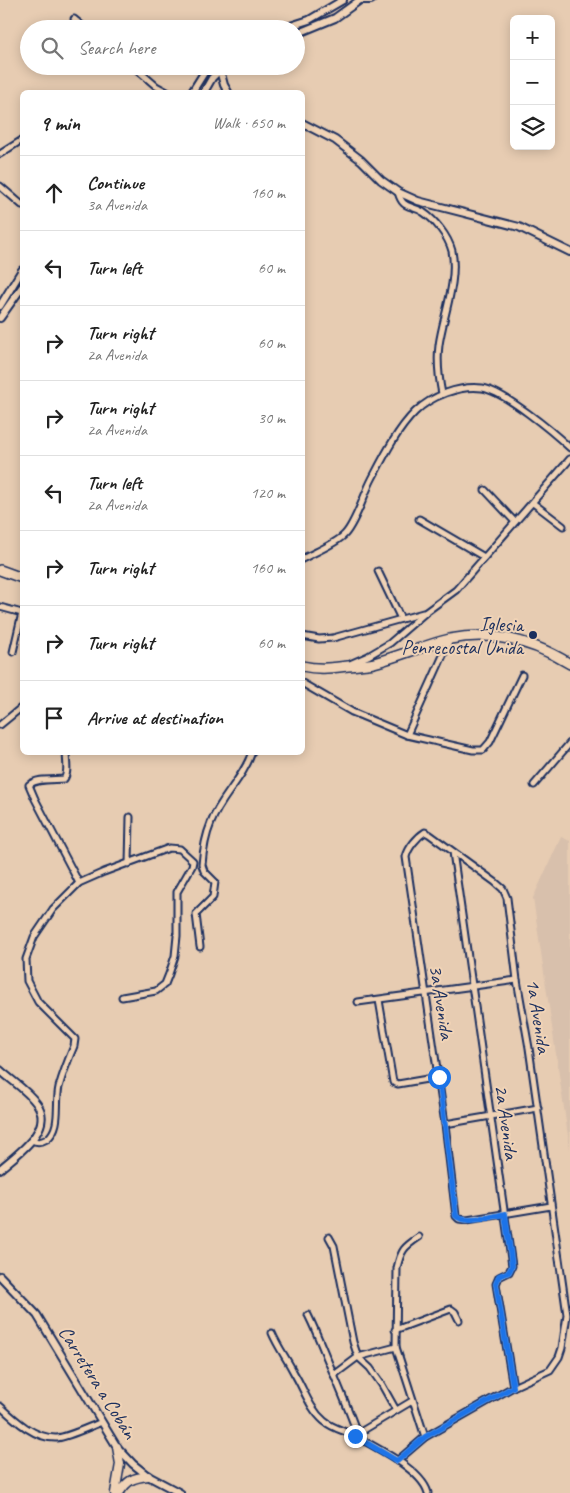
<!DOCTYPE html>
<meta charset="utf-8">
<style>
:root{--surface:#fff;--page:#f6f6f6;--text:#222;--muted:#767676;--line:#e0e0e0}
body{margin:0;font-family:Caveat,sans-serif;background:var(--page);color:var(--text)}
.controls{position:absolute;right:15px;top:15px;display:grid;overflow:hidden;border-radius:8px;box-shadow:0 2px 12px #0003}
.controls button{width:45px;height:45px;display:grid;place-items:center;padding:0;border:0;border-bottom:1px solid var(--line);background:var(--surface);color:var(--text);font:25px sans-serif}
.stop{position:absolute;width:15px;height:15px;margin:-11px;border:4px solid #1a73e8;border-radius:50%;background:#fff}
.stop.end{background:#1a73e8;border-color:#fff;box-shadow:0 1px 5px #0008}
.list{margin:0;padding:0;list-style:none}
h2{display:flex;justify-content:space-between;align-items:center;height:65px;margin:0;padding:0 20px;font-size:21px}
h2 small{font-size:16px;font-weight:400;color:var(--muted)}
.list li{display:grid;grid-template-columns:32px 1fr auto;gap:15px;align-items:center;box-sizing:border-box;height:75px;padding:0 20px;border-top:1px solid var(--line)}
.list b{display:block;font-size:19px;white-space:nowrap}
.list p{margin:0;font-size:16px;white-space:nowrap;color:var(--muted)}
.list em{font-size:16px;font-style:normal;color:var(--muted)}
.icon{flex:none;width:28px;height:28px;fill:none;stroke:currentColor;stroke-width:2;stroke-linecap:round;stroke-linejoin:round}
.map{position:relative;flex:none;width:570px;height:1493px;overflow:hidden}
.search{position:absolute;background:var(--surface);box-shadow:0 2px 12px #0003;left:20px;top:20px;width:285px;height:55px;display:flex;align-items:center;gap:12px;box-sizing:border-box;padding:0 18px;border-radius:28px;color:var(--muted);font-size:19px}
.panel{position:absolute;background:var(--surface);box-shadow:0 2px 12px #0003;left:20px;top:90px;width:285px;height:665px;border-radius:8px}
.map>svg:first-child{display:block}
</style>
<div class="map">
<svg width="570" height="1493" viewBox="0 0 570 1493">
<rect width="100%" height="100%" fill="#e7ccb2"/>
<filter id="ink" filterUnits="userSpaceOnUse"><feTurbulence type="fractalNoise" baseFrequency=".02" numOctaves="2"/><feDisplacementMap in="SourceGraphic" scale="10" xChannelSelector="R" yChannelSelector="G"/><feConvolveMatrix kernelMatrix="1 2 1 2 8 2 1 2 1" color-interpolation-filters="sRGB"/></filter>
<g filter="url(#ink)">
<path fill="#d8c0ac" d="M561,837l9,4v308l-37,-251z"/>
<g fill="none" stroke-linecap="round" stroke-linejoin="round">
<defs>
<g id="minor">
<path d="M74,19l12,10"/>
<path d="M133,66l23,20 11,6"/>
<path d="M0,154l22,-14"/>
<path d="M0,186l22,19"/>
<path d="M398,192c5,18 12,12 25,20 12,8 25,24 29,39 6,30 -9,65 -13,94 -2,16 0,34 3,49"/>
<path d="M485,490l30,32"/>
<path d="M533,503l30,23"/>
<path d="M419,519l65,38"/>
<path d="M302,559c13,-7 34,-15 43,-25 11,-12 19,-40 27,-55 12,-23 25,-49 43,-67 16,-16 45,-27 67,-24 22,3 71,44 88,60"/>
<path d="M378,571l23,48"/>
<path d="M0,607l22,6"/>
<path d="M302,636l17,3 14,-1 90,-25"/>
<path d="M13,652l9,-39"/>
<path d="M352,663l16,-7 22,-13 36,-31 30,-22 114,-131"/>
<path d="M302,683l50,29 55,23 66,15h10l7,-8 32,-67"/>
<path d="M0,725l22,-18"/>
<path d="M407,735l43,-95"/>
<path d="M66,752c0,9 3,21 -2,27 -11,1 -27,-1 -35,6l6,14 44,84"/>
<path d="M534,785l36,-42"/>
<path d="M453,852l59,414 -3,6 -10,5 -3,7 17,103"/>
<path d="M129,864l1,-47"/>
<path d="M200,947l-4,-33 17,-17 2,-15 -11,-11 -2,-6c1,-14 4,-30 9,-42 9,-25 32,-44 41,-71"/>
<path d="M379,1000l14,82 5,2 41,-7"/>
<path d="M358,1002l159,-22"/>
<path d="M445,1124l93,-16"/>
<path d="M32,1140c5,3 10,2 15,-1 15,-12 8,-35 12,-52 4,-14 9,-27 15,-41l1,-7 -37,-37 -11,-21 -1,-22 8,-22 19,-28 26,-26 25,-11 65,-24 11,1 13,12 -1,5 -15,26v44l-2,20 -6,18 -4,10 -9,7 -34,6"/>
<path d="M329,1237l5,9 19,96 5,15 12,11 12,17 14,25"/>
<path d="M419,1237c-15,10 -18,13 -22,31l-1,79 29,90"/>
<path d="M308,1315c10,20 17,40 26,60 8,19 16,38 23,58"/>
<path d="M395,1330l56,-21 4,3 4,8"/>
<path d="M272,1333c6,14 15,26 22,40 10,16 15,35 30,48 8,7 21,10 31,15 21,11 67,34 73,57"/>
<path d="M334,1375l24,-18 38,-10"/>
<path d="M0,1406c15,14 35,33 57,32 11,-1 34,-12 45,-16"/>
<path d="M357,1434l55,-33"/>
<path d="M397,1461l28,-24 88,-50 37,-17 9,-13 3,-9 5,-33 -38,-267 -12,-68 -10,-82 -4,-9 -8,-7 -66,-48 -4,-2c-8,5 -17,16 -19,25l39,267 11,92 3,3 8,1 84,-14"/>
</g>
<g id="tertiary">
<path d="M363,0h8"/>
<path d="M281,29l28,-9 34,-20"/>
<path d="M296,34l39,-16 25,-18"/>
<path d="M205,70h15l4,15 4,7"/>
<path d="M192,92l15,-24"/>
<path d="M204,92l8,-14 12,-12"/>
<path d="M302,123l33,17 26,20 20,20 17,12 20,9 101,26 51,25"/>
<path d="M0,306l22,-36"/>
<path d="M0,318l22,-31"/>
<path d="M0,1070c12,11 28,21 37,34 18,25 -21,51 -37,65"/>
<path d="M0,1276l37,39 80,132 16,17 15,12 32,17"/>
</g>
<g id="secondary">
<path d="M115,1493l5,-29 -3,-17"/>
<path d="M119,1493c9,-13 13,-15 29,-17"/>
</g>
<g id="trunk">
<path d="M0,570l22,8"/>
<path d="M302,666c18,4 29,2 46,0 8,-1 18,-1 26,-3 26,-7 51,-18 76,-24 44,-9 83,2 120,25"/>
</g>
</defs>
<use href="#minor" stroke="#1b2f5e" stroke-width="9"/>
<use href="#tertiary" stroke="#1b2f5e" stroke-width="10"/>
<use href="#secondary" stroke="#1b2f5e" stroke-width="11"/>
<use href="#trunk" stroke="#1b2f5e" stroke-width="12"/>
<use href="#minor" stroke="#f0d3b6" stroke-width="5"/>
<use href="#tertiary" stroke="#f0d3b6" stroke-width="6"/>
<use href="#secondary" stroke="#f0d3b6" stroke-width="8"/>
<use href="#trunk" stroke="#f0d3b6" stroke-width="9"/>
</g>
</g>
<g fill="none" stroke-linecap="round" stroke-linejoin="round" filter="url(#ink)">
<path stroke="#1a73e8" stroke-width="6" d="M355,1436l42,25 28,-24 88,-50 -17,-103 3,-8 10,-4 3,-6 -7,-52c-12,2 -40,11 -49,2l-17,-139"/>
</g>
<circle fill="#1b2f5e" stroke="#f0d3b6" stroke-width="2" cx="533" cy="635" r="5"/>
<g text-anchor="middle" stroke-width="4" stroke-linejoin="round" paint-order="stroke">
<g font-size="20" fill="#1b2f5e" stroke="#f0d3b6" text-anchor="end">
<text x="523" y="631">Iglesia<tspan x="523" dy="23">Penrecostal Unida</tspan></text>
</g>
<g font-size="20" fill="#1b2f5e" stroke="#f0d3b6">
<text transform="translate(442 1002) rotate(81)" y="7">3a Avenida</text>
<text transform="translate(539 1016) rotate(81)" y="7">1a Avenida</text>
<text transform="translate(507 1122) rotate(82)" y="7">2a Avenida</text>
<text transform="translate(98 1382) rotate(58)" y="7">Carretera a Cobán</text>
</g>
</g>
</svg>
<div class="controls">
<button>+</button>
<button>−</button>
<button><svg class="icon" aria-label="layers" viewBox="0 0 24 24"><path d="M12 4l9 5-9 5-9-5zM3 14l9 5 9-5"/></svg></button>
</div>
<div class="stop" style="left:439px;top:1077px"></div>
<div class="stop end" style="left:355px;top:1436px"></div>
<div class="search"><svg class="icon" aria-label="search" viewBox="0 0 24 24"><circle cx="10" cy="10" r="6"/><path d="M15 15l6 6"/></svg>Search here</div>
<section class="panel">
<h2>9 min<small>Walk · 650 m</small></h2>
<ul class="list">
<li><svg class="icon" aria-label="ahead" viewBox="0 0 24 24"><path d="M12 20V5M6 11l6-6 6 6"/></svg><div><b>Continue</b><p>3a Avenida</p></div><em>160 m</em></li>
<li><svg class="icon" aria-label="left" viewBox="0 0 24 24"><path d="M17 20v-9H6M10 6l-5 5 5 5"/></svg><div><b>Turn left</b></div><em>60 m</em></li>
<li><svg class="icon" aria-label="right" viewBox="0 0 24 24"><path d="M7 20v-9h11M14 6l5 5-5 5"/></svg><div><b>Turn right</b><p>2a Avenida</p></div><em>60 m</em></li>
<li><svg class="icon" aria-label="right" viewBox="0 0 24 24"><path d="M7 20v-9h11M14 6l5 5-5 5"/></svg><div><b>Turn right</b><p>2a Avenida</p></div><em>30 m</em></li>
<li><svg class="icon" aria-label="left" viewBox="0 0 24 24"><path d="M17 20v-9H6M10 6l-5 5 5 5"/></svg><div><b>Turn left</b><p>2a Avenida</p></div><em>120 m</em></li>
<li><svg class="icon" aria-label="right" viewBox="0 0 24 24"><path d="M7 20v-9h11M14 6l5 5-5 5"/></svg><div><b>Turn right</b></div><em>160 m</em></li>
<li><svg class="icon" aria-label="right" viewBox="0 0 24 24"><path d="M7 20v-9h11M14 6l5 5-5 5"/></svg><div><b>Turn right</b></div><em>60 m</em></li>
<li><svg class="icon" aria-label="arrive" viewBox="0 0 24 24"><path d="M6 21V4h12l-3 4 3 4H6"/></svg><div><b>Arrive at destination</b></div></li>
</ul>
</section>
</div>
